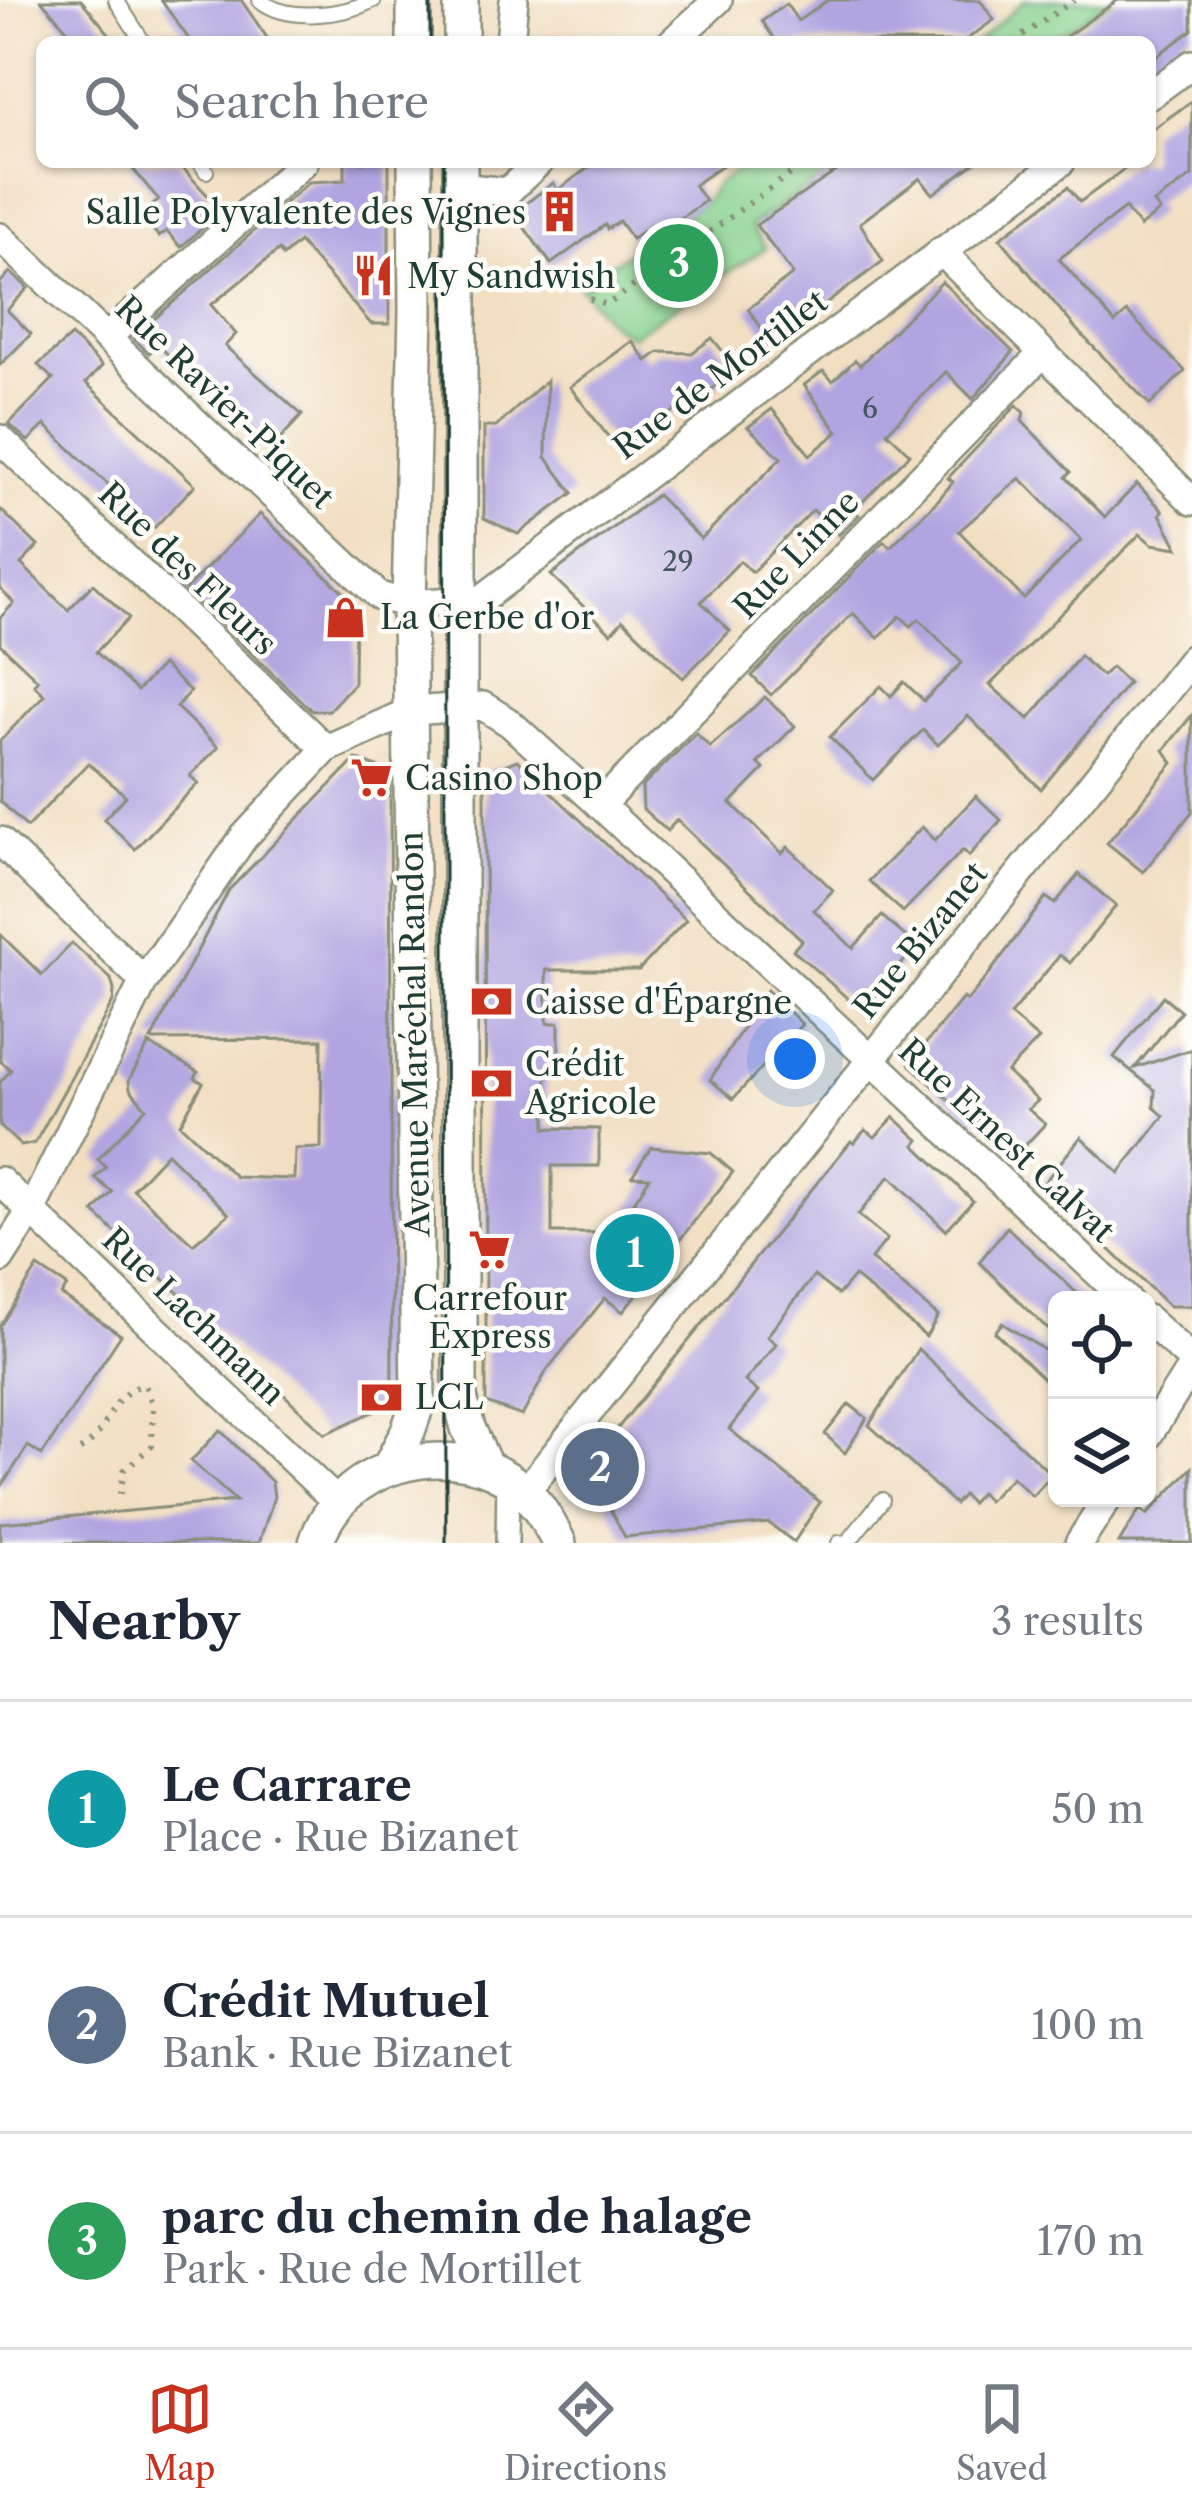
<!DOCTYPE html>
<meta charset="utf-8">
<style>
:root{--surface:#fff;--page:#f6f6f7;--text:#1f2937;--muted:#747a83;--line:#e0e1e3;--accent:#c8321e}
body{margin:0;font-family:"Libre Caslon Text",serif;background:var(--page);color:var(--text)}
.controls{position:absolute;right:36px;bottom:36px;display:grid;overflow:hidden;border-radius:18px;box-shadow:0 3px 9px #0004}
.controls button{width:108px;height:108px;display:grid;place-items:center;padding:0;border:0;border-bottom:3px solid var(--line);background:var(--surface);color:var(--text);font:60px sans-serif}
.you{position:absolute;left:795px;top:1059px;width:42px;height:42px;margin:-30px;border:9px solid #fff;border-radius:50%;background:#1a73e8;box-shadow:0 0 0 18px #1a73e833}
.badge{display:grid;place-items:center;width:78px;height:78px;border-radius:50%;background:var(--accent);color:#fff;font-size:39px;font-weight:700}
.pin{position:absolute;translate:-50% -50%;border:6px solid #fff;box-shadow:0 3px 12px #0006}
.list{margin:0;padding:0;list-style:none}
h2{display:flex;justify-content:space-between;align-items:center;height:156px;margin:0;padding:0 48px;font-size:51px}
h2 small{font-size:39px;font-weight:400;color:var(--muted)}
.list li{display:grid;grid-template-columns:78px 1fr auto;gap:36px;align-items:center;box-sizing:border-box;height:216px;padding:0 48px;border-top:3px solid var(--line)}
.list b{display:block;font-size:45px;white-space:nowrap}
.list p{margin:0;font-size:39px;white-space:nowrap;color:var(--muted)}
.list em{font-size:39px;font-style:normal;color:var(--muted)}
.icon{flex:none;width:66px;height:66px;fill:none;stroke:currentColor;stroke-width:2;stroke-linecap:round;stroke-linejoin:round}
.map{position:relative;flex:none;width:1192px;height:1543px;overflow:hidden}
.search{position:absolute;background:var(--surface);box-shadow:0 3px 9px #0004;left:36px;right:36px;top:36px;height:132px;display:flex;align-items:center;gap:30px;box-sizing:border-box;padding:0 42px;border-radius:18px;color:var(--muted);font-size:45px}
.sheet{height:804px;background:var(--surface)}
nav{display:flex;justify-content:space-around;align-items:center;box-sizing:border-box;height:168px;border-top:3px solid var(--line);background:var(--surface);font-size:33px;color:var(--muted)}
nav a{display:grid;justify-items:center;gap:6px}
nav .on{color:var(--accent)}
.map>svg:first-child{display:block}
</style>
<div class="map">
<svg width="1192" height="1543" viewBox="0 0 1192 1543">
<rect width="100%" height="100%" fill="#fdfcf7"/>
<filter id="ink" filterUnits="userSpaceOnUse"><feTurbulence type="fractalNoise" baseFrequency=".00833" numOctaves="2"/><feDisplacementMap in="SourceGraphic" scale="24" xChannelSelector="R" yChannelSelector="G"/><feConvolveMatrix kernelMatrix="1 2 1 2 8 2 1 2 1" color-interpolation-filters="sRGB"/></filter>
<filter id="wash" filterUnits="userSpaceOnUse"><feTurbulence type="fractalNoise" baseFrequency=".004" numOctaves="4" result="noise"/><feDisplacementMap in="SourceGraphic" scale="48" xChannelSelector="R" yChannelSelector="G"/><feGaussianBlur stdDeviation="2.7" result="paint"/><feColorMatrix in="noise" values="0 0 0 0 0 0 0 0 0 0 0 0 0 0 0 0 0 1.4 0 .05"/><feComposite in="paint" operator="in"/></filter>
<g filter="url(#wash)">
<rect width="100%" height="100%" fill="#f2dec1"/>
<g fill="#88d28f" stroke="#548862" stroke-width="3">
<path d="M1025,0h86l-63,42h-71z"/>
<path d="M749,162h97l-96,64 16,22 -135,88 -20,-12 -31,-37 56,-40 -4,-8 11,-8 7,9 55,-39 11,-16z"/>
</g>
<g id="blocks">
<g fill="#b1a4e1" fill-rule="evenodd">
<path d="M41,0h40l35,42h-38z"/>
<path d="M161,0h80l29,42h-79z"/>
<path d="M828,0h152l14,20 -31,22h-194l5,-4 -12,-17 24,-17 12,17z"/>
<path d="M1118,0h74v30l-42,31v-19h-92z"/>
<path d="M1192,101v75l-38,27 6,8 -20,16 -15,-19 -66,51 56,64 12,-11 58,59 -35,34 -73,-75 -77,-92 68,-51 12,15 54,-40h16v-31z"/>
<path d="M127,162h50l45,49 -41,36 -15,-16 -7,6 -18,-22 18,-15z"/>
<path d="M345,162h44v162h-18l-72,-82 -16,14 -4,-6 -68,55 25,29 -11,12 77,69 -33,36 -111,-106 -9,8 -16,-15 176,-156 36,-2z"/>
<path d="M596,162h131l-33,23 11,16 -55,39 -7,-9 -11,8 -13,-18 -12,8 -2,-4 -54,39 -27,-37 1,-23 28,-21 5,7z"/>
<path d="M850,162h126l-43,32 -13,-16 -60,45 23,38 -110,83 -25,-35 45,-35 -37,-49z"/>
<path d="M10,272l18,16 -21,22 24,24 -31,31v-82z"/>
<path d="M942,282l71,70 -40,47 -27,-27 -59,60 23,22 -56,56 5,5 -20,20 -26,-25 -61,62 -12,-11 -39,41 29,29 -47,47 -60,-58 -12,13 -60,-58 106,-80 44,44 80,-81 -33,-31 24,-18 38,46 28,-23 -34,-47 19,-14 10,10 22,-21 5,5z"/>
<path d="M71,336l31,30 -16,17 109,102 -41,43 -109,-103 -17,16 -19,-17 44,-45 -15,-14z"/>
<path d="M712,338l26,32 -34,25 -3,-4 -81,61 -50,-65 62,-46 15,20 12,-9 33,1z"/>
<path d="M547,380l-1,77 27,36 -55,41 -34,-16v-91h12z"/>
<path d="M1017,405l7,7 -2,9 49,51 -5,5 39,40 32,-33 26,27 -3,3 18,34 -26,-4 -12,-10 -150,151 39,34 51,-63 22,20 9,-9 17,16 -87,106 -73,-73 -30,29 -15,-15 -50,50 -43,-43 51,-51 10,10 13,-14 20,19 38,-38 -43,-44 -8,7 -11,-10 -22,22 -25,-25 -82,82 -19,-19 132,-135 6,6 49,-48 14,-17 -5,-4zM1020,478l61,62 -57,59 -65,-68z"/>
<path d="M0,509l38,37 -17,18 47,46 25,-26 36,34 -33,34 41,39 25,-26 28,26 -14,16 42,40 -28,29 8,7 -63,66 -31,-30 22,-23 -38,-33 -61,64 -27,-26v-60l44,-46 -10,-11 4,-4 -38,-36v-26l14,-15 -14,-15z"/>
<path d="M260,514l95,89 -1,80 -25,27 -17,1 -127,-121z"/>
<path d="M765,697l30,29 -37,37 6,6 -33,34 51,50 6,-6 45,43 -19,20 39,38 29,-32 34,30 -53,66 -70,-62 9,-10 -125,-120 -10,11 -24,-22 -1,-22 54,-54 14,14z"/>
<path d="M1192,715v97l-49,60 -36,-29 66,-80 -9,-13z"/>
<path d="M356,759l34,13 2,631 -67,31 -231,-222 18,-20 -17,-14 11,-11 -8,-8 48,-51 -16,-19 -1,-9 20,-36 49,28 -3,6 8,5 -23,41 56,53 58,2 1,-30 26,-1 1,-109 -171,1 78,-150zM167,1153l62,61 -36,30 -60,-55z"/>
<path d="M517,760l169,160 -47,50h-93l1,53h12v53h-13v52l53,1v37h-47v67h62l36,-56 -18,-1 19,-29 60,6 22,19 -110,140 -18,-14 -58,72 -25,46 -36,-13v-73l-1,-557z"/>
<path d="M976,796l25,24 -32,36 -6,-6 -60,62 -34,-31 53,-54 13,13z"/>
<path d="M1079,874l37,32 -46,57 -10,-8 -50,60 29,24 -32,33 31,29 -10,8 17,15 -28,30 -40,-38 -4,5 -64,-57 54,-66 4,3 22,-27 57,-77 9,7z"/>
<path d="M0,934l42,41 30,-32 39,36 3,11 -1,12 -78,141 -14,3 -21,-20v-44l11,-12 -11,-9z"/>
<path d="M767,990l35,34 -69,75 -23,-19z"/>
<path d="M1163,996l18,15 -46,57 57,-19v257h-23l-127,-121 39,-48 38,36 45,-57 -10,-9 1,-17 -41,-33z"/>
<path d="M894,1117l25,23 -4,5 58,56 -27,29 -56,-54 -32,39 29,24 -16,20 67,57 -12,21 -72,-61 -16,19 -24,-19 -47,60 9,8 -31,37 13,11 -29,37 91,73 -26,40 -25,-19 -144,14 -38,-71 264,-325 3,2 11,-13 10,7z"/>
<path d="M1007,1227l77,73h-27v38l-78,-76z"/>
<path d="M38,1267l29,19 -6,9 60,40 -79,120 -14,-9 -28,43v-163z"/>
<path d="M1002,1323l55,35v34l-62,-60z"/>
<path d="M918,1349l134,126 -20,21 -20,-19 -24,24 -8,-8 -9,10 -8,-8 -8,9 -86,-79z"/>
<path d="M849,1404l18,14 -22,35 -20,-19z"/>
<path d="M220,1430l52,52 2,15 -15,46h-259v-20l236,-22 -45,-40z"/>
<path d="M1192,1468v75h-73l21,-34 7,6z"/>
</g>
</g>
</g>
<g filter="url(#ink)">
<use href="#blocks" fill-opacity="0" stroke="#888e7a" stroke-width="3"/>
<g fill="none" stroke-linecap="round" stroke-linejoin="round">
<defs>
<g id="service">
<path d="M116,0l27,42"/>
<path d="M260,0c27,23 84,15 114,0"/>
<path d="M200,162l6,9"/>
<path d="M839,1543l9,-1 34,-42"/>
</g>
<path id="pedestrian" d="M507,1543l1,-63"/>
<g id="minor">
<path d="M510,42l4,-42"/>
<path d="M672,42l46,-42"/>
<path d="M1150,95l42,-31"/>
<path d="M460,187l47,5 32,-30"/>
<path d="M0,237l379,359 30,8 73,-5 579,-437"/>
<path d="M941,251l251,250"/>
<path d="M106,338l198,-176"/>
<path d="M0,439l326,310"/>
<path d="M600,805l443,-452"/>
<path d="M0,841l144,140"/>
<path d="M0,1181l338,322"/>
<path d="M0,1259l31,-48 113,-230 100,-144 82,-88 85,-38 72,-5 27,17 90,82 527,495"/>
<path d="M1147,1319l45,41"/>
<path d="M1147,1437l45,-71"/>
<path d="M525,1492l667,-833"/>
<path d="M1079,1543l29,-45"/>
</g>
<g id="tertiary">
<path d="M414,0v42"/>
<path d="M461,42v-42"/>
<path d="M460,162v1236l8,30 18,40"/>
<path d="M389,1468l19,-37 10,-29 -9,-798 7,-292 -1,-150"/>
<path d="M316,1543c24,-78 126,-105 192,-64 24,15 39,39 51,64"/>
</g>
</defs>
<use href="#service" stroke="#888e7a" stroke-width="18"/>
<use href="#pedestrian" stroke="#888e7a" stroke-width="26"/>
<use href="#minor" stroke="#888e7a" stroke-width="32"/>
<use href="#tertiary" stroke="#888e7a" stroke-width="38"/>
<g stroke="#888e7a" stroke-width="6" stroke-dasharray="3 9" stroke-linecap="butt">
<path d="M1013,42l61,-42"/>
<path d="M593,278l3,23"/>
<path d="M590,299l17,6 200,-143"/>
<path d="M80,1450c30,-16 28,-58 65,-65l8,21 -1,40 -28,24 -4,24"/>
</g>
<use href="#service" stroke="#fff" stroke-width="14"/>
<use href="#pedestrian" stroke="#fff" stroke-width="21"/>
<use href="#minor" stroke="#fff" stroke-width="27"/>
<use href="#tertiary" stroke="#fff" stroke-width="33"/>
<g stroke="#1f3d34" stroke-width="3">
<path d="M430,0v42"/>
<path d="M444,162l2,1381"/>
</g>
</g>
</g>
<defs>
<symbol id="building-bare" viewBox="-9 -9 18 18"><path d="M-4-6H4V6H1V3H-1V6H-4ZM-2.5-4.3h1.7v1.8h-1.7ZM.8-4.3h1.7v1.8H.8ZM-2.5-1h1.7V.8h-1.7ZM.8-1h1.7V.8H.8Z" fill="#c8321e" stroke="#fdfcf7" stroke-width="2.5" paint-order="stroke"/></symbol>
<symbol id="restaurant-bare" viewBox="-9 -9 18 18"><path d="M-5-6h1v4h1v-4h1v4h1v-4h1v5L-1.5 .5V6h-2V.5L-5-1ZM5-6V6H3V1.5H1.5Q1.5-4 5-6Z" fill="#c8321e" stroke="#fdfcf7" stroke-width="2.5" paint-order="stroke"/></symbol>
<symbol id="shop-bare" viewBox="-9 -9 18 18"><path d="M-5-2.5h2.3a2.7 3.5 0 0 1 5.4 0H5L5.5 6h-11ZM-1.5-2.5h3a1.5 2.3 0 0 0-3 0Z" fill="#c8321e" stroke="#fdfcf7" stroke-width="2.5" paint-order="stroke"/></symbol>
<symbol id="supermarket-bare" viewBox="-9 -9 18 18"><path d="M-6-5.5h2.5l.6 2H6L4.5 2H-2.5L-4.4-4H-6ZM-1.5 3.2a1.3 1.3 0 1 0 .1 0ZM3 3.2a1.3 1.3 0 1 0 .1 0Z" fill="#c8321e" stroke="#fdfcf7" stroke-width="2.5" paint-order="stroke"/></symbol>
<symbol id="bank-bare" viewBox="-9 -9 18 18"><path d="M-6-4H6V4H-6ZM0-2.3a2.3 2.3 0 1 0 0 4.6a2.3 2.3 0 1 0 0-4.6Z" fill="#c8321e" stroke="#fdfcf7" stroke-width="2.5" paint-order="stroke"/></symbol>
</defs>
<g fill-rule="evenodd">
<use href="#building-bare" x="530" y="182" width="59" height="59"/>
<use href="#restaurant-bare" x="344" y="246" width="59" height="59"/>
<use href="#shop-bare" x="316" y="588" width="59" height="59"/>
<use href="#supermarket-bare" x="342" y="748" width="59" height="59"/>
<use href="#bank-bare" x="462" y="972" width="59" height="59"/>
<use href="#bank-bare" x="462" y="1054" width="59" height="59"/>
<use href="#supermarket-bare" x="460" y="1220" width="59" height="59"/>
<use href="#bank-bare" x="352" y="1368" width="59" height="59"/>
</g>
<g text-anchor="middle" stroke-width="9" stroke-linejoin="round" paint-order="stroke">
<g font-size="27" fill="#44575f">
<text x="870" y="418">6</text>
<text x="678" y="571">29</text>
</g>
<g font-size="33" fill="#1f3d34" stroke="#fdfcf7" text-anchor="start">
<text x="526" y="224" text-anchor="end">Salle Polyvalente des Vignes</text>
<text x="407" y="288">My Sandwish</text>
<text x="380" y="629">La Gerbe d'or</text>
<text x="405" y="790">Casino Shop</text>
<text x="525" y="1014">Caisse d'Épargne</text>
<text x="525" y="1076">Crédit<tspan x="525" dy="38">Agricole</tspan></text>
<text x="490" y="1310" text-anchor="middle">Carrefour<tspan x="490" dy="38">Express</tspan></text>
<text x="415" y="1409">LCL</text>
</g>
<g font-size="33" fill="#1f3d34" stroke="#fdfcf7">
<text transform="translate(720 374) rotate(-37)" y="12">Rue de Mortillet</text>
<text transform="translate(225 402) rotate(44)" y="12">Rue Ravier-Piquet</text>
<text transform="translate(796 554) rotate(-46)" y="12">Rue Linne</text>
<text transform="translate(188 568) rotate(44)" y="12">Rue des Fleurs</text>
<text transform="translate(920 940) rotate(-51)" y="12">Rue Bizanet</text>
<text transform="translate(414 1034) rotate(-91)" y="12">Avenue Maréchal Randon</text>
<text transform="translate(1007 1140) rotate(43)" y="12">Rue Ernest Calvat</text>
<text transform="translate(194 1316) rotate(44)" y="12">Rue Lachmann</text>
</g>
</g>
</svg>
<div class="controls">
<button><svg class="icon" aria-label="locate" viewBox="0 0 24 24"><circle cx="12" cy="12" r="6"/><path d="M12 2v4M12 18v4M2 12h4M18 12h4"/></svg></button>
<button><svg class="icon" aria-label="layers" viewBox="0 0 24 24"><path d="M12 4l9 5-9 5-9-5zM3 14l9 5 9-5"/></svg></button>
</div>
<div class="you"></div>
<div class="pin badge" style="left:635px;top:1253px;background:#0f9aa8">1</div>
<div class="pin badge" style="left:600px;top:1467px;background:#5c6f8a">2</div>
<div class="pin badge" style="left:679px;top:263px;background:#2e9e5b">3</div>
<div class="search"><svg class="icon" aria-label="search" viewBox="0 0 24 24"><circle cx="10" cy="10" r="6"/><path d="M15 15l6 6"/></svg>Search here</div>
</div>
<section class="sheet">
<h2>Nearby<small>3 results</small></h2>
<ul class="list">
<li><span class="badge" style="background:#0f9aa8">1</span><div><b>Le Carrare</b><p>Place · Rue Bizanet</p></div><em>50 m</em></li>
<li><span class="badge" style="background:#5c6f8a">2</span><div><b>Crédit Mutuel</b><p>Bank · Rue Bizanet</p></div><em>100 m</em></li>
<li><span class="badge" style="background:#2e9e5b">3</span><div><b>parc du chemin de halage</b><p>Park · Rue de Mortillet</p></div><em>170 m</em></li>
</ul>
</section>
<nav>
<a class="on"><svg class="icon" aria-label="map" viewBox="0 0 24 24"><path d="M3 6l6-2 6 2 6-2v14l-6 2-6-2-6 2zM9 4v14M15 6v14"/></svg>Map</a>
<a><svg class="icon" aria-label="directions" viewBox="0 0 24 24"><path d="M12 3l9 9-9 9-9-9zM9 14v-3h6M13 9l2 2-2 2"/></svg>Directions</a>
<a><svg class="icon" aria-label="saved" viewBox="0 0 24 24"><path d="M7 4h10v16l-5-4-5 4z"/></svg>Saved</a>
</nav>
